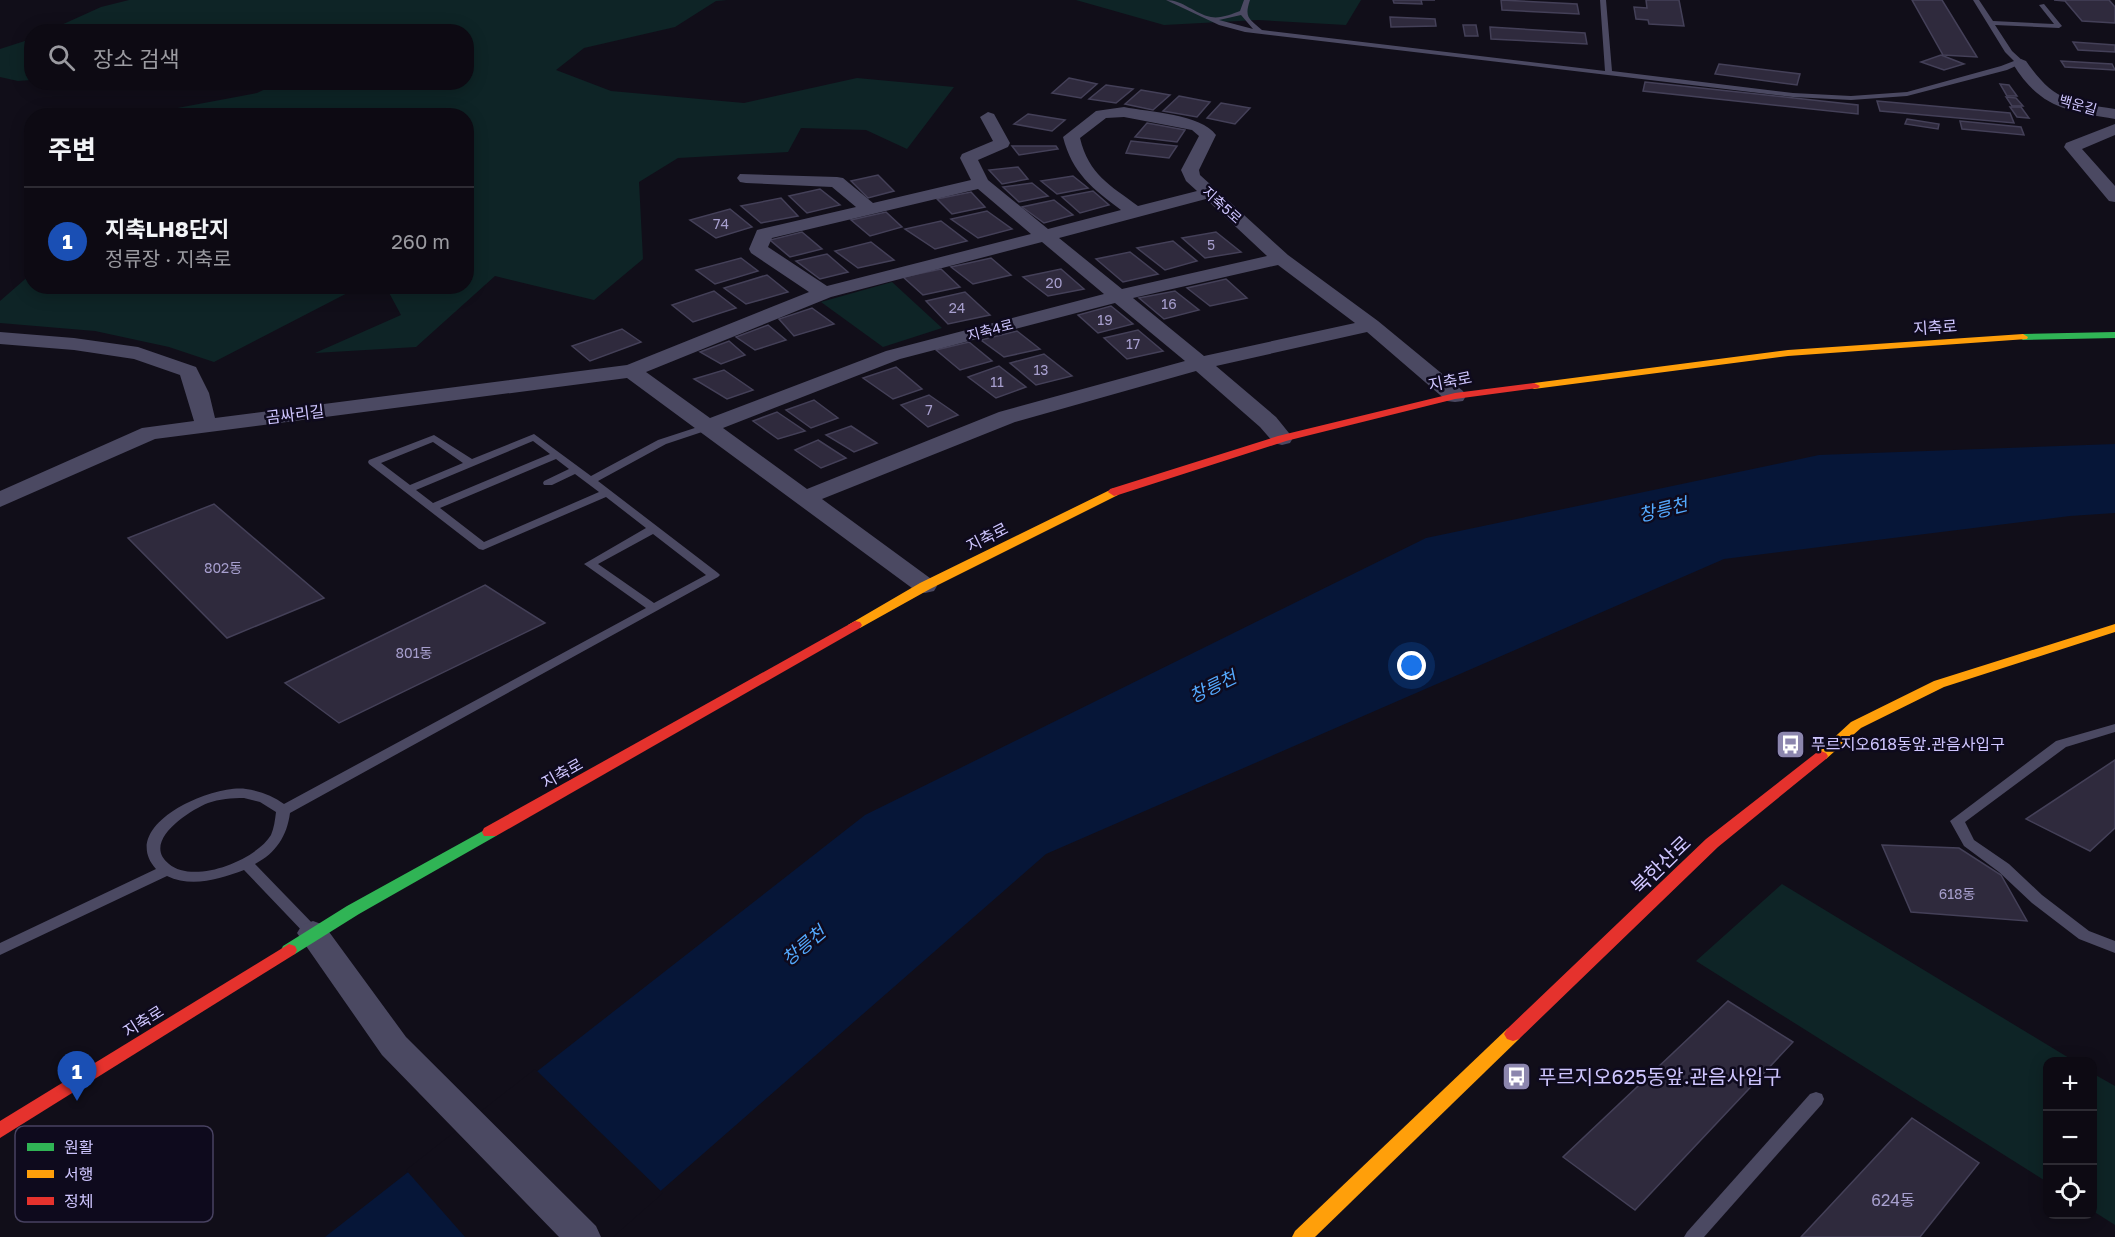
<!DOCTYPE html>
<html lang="ko">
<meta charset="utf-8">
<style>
:root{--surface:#0d0a13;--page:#1b1821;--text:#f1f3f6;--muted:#9a9aa0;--line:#2d2b33;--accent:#1a73e8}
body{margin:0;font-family:"Golos Text","Noto Sans KR",sans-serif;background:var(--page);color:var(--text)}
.controls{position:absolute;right:18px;bottom:18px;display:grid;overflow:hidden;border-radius:12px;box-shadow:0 3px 15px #0003}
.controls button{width:54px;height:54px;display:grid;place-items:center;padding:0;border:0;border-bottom:2px solid var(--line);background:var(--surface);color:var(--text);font:30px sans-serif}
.you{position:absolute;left:1412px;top:666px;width:21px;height:21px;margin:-15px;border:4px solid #fff;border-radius:50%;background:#1a73e8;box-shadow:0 0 0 9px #1a73e833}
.badge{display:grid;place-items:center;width:39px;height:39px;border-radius:50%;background:var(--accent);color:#fff;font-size:20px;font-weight:700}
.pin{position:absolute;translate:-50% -50px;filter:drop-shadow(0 2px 3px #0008)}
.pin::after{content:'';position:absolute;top:32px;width:21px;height:18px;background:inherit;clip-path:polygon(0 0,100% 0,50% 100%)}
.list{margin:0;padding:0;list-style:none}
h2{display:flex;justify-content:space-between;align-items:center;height:78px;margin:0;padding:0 24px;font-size:26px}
h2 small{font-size:20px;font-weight:400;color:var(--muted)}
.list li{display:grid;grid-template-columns:39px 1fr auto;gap:18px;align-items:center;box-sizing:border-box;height:108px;padding:0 24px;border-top:2px solid var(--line)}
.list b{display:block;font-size:22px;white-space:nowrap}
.list p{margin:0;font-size:20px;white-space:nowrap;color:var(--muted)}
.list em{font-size:20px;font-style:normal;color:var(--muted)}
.icon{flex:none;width:33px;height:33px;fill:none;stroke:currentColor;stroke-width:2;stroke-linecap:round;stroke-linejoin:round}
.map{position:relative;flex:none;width:2115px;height:1237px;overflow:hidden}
.search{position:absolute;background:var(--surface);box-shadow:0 3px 15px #0003;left:24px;top:24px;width:450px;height:66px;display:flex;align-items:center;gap:15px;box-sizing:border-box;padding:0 21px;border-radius:24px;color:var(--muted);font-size:22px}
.panel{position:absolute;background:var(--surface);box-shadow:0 3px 15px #0003;left:24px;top:108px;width:450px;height:186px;border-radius:24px}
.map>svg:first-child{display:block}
</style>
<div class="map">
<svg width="2115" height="1237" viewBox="0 0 2115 1237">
<rect width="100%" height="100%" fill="#110e19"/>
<g fill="#0e2426">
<path d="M129,0h598l-11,1 -41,26 -91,21 -28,22 55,21 133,12 113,-25 97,9 -47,62 -41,-19 -65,-2 -13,24 -110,6 -39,24 4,77 -49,41 -99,-24 -79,71 -101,6 86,-38 -15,-28 80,-1v-170l-296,-1 2,-6 85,-16 21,-10 188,-1v-50l-56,-1 -3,-5 -40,6 -319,-1 53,-24z"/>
<path d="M1076,0h285l-15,25 -88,-5 -94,5z"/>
<path d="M31,39v41l-13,1 -18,-4v-28z"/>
<path d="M31,274l1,12 327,1 -145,75 -45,-15 -74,-16 -95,-8v-22z"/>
<path d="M892,282l50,46 -59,19 -62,-45z"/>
<path d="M1782,884l292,177 -26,1 -1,120 -351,-221z"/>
<path d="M2092,1073l23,13v139l-22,-14z"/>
</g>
<path fill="#061638" d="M2115,444v69l-45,3 -346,43 -678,295 -438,383h-283l540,-422 561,-277 393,-83z"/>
<path fill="#110e19" d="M535,1069l128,124 -50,44h-148l-59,-67z"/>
<g fill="#2f2a3d" stroke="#444058" stroke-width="1.5">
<path d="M1393,0h42h-14l1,4 -28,-1z"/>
<path d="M1501,0l76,4 2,10 -77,-4z"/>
<path d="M1646,0h33l5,26 -35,-2 -1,-4 -12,-1 -2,-12 13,1z"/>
<path d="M1912,0h30l35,57 -34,-2z"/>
<path d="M2054,0h55l6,7v16l-33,-2 -17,-20z"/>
<path d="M1390,17l45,2 1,7 -45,1z"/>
<path d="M1463,25h13l2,11h-13z"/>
<path d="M1490,27l95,6 2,11 -96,-5z"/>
<path d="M2073,42l42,3v7l-37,-2z"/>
<path d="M1941,55l23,9 -20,6 -23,-8z"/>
<path d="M2061,61l51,3 3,6 -50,-3z"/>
<path d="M1719,64l81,10 -3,11 -82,-11z"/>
<path d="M1069,78l28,6 -16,14 -29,-5z"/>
<path d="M1645,82l213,23v9l-215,-23z"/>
<path d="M2000,84l9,1 8,11h-10z"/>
<path d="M1106,85l27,4 -17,14 -27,-4z"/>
<path d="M1141,90l29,5 -17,15 -28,-6z"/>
<path d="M1179,96l31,6 -13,15 -34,-6z"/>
<path d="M2006,97l10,1 7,8h-11z"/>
<path d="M1877,101l133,12 4,10 -134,-12z"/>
<path d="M1221,103l29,5 -15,16 -28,-6z"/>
<path d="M2010,107h11l8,11 -12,-1z"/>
<path d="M1028,114l37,6 -13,11 -38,-7z"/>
<path d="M1907,119l32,5 -1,5 -33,-5z"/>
<path d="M1960,121l61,6 3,8 -62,-6z"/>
<path d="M1147,123l38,7 -8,12 -42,-5z"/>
<path d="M1131,141l46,5 -8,12 -43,-5z"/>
<path d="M1012,146h44l2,3 -39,6z"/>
<path d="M1018,167l10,12 -26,5 -13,-14z"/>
<path d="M878,175l16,16 -26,7 -17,-17z"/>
<path d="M1073,176l15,12 -31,6 -16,-13z"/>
<path d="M1032,183l16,13 -29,6 -16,-15z"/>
<path d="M820,189l20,16 -33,8 -18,-17z"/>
<path d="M1093,191l16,14 -29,8 -18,-16z"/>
<path d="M971,192l14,15 -33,7 -15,-15z"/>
<path d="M781,198l17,18 -37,7 -20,-17z"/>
<path d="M1054,200l19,15 -29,8 -22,-16z"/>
<path d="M730,209l22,18 -36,11 -26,-18z"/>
<path d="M987,211l25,18 -34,9 -27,-19z"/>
<path d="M886,212l16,15 -32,9 -19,-16z"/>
<path d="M941,221l26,20 -32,8 -30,-20z"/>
<path d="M802,232l20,17 -32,8 -20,-17z"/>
<path d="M1216,232l25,20 -36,6 -23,-20z"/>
<path d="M1173,241l24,20 -32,9 -28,-22z"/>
<path d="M871,242l23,18 -36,8 -23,-17z"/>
<path d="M1130,252l28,22 -35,8 -27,-23z"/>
<path d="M827,254l21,18 -28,7 -24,-18z"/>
<path d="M741,258l17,13 -43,13 -19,-14z"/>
<path d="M991,258l20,17 -38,9 -22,-17z"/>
<path d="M941,269l19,18 -37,8 -20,-18z"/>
<path d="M1061,269l23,20 -36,7 -25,-19z"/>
<path d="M767,275l21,17 -42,12 -22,-16z"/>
<path d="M1226,279l21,19 -37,8 -23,-18z"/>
<path d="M714,291l22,17 -43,14 -21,-17z"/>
<path d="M1175,291l24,19 -35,9 -25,-21z"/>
<path d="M965,292l25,23 -42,9 -22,-23z"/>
<path d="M1111,306l22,18 -35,9 -20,-18z"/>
<path d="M812,308l22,16 -40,12 -15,-17z"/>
<path d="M768,325l18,15 -31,10 -19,-13z"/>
<path d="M622,329l19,13 -51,19 -18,-15z"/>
<path d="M1138,330l25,21 -36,8 -23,-21z"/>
<path d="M1017,331l23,18 -36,8 -23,-17z"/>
<path d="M729,341l16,14 -24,9 -21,-12z"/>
<path d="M969,342l23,19 -32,9 -24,-20z"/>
<path d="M1044,354l28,22 -36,9 -26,-22z"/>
<path d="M999,366l27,21 -30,11 -28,-21z"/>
<path d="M896,367l26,22 -29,10 -30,-21z"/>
<path d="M724,370l29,20 -26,9 -33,-20z"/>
<path d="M929,395l29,20 -30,12 -27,-22z"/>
<path d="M814,400l24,18 -27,10 -25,-18z"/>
<path d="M777,412l28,19 -27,8 -25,-18z"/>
<path d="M851,426l26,17 -23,9 -28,-17z"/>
<path d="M818,440l28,18 -25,10 -26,-18z"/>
<path d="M214,504l110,94 -97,40 -99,-100z"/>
<path d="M485,585l60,38 -206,100 -54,-40z"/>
<path d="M2115,760v68l-25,23 -64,-32z"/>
<path d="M1882,845l77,3 42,27 26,46 -116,-9z"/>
<path d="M1728,1001l65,41 -158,168 -72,-53z"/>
<path d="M1912,1118l67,45 -59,74h-119z"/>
</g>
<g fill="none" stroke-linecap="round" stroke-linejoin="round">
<g fill="#4b4962" fill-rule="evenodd">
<path d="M1166,0c17,0 29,14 45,17 9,2 21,-3 29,-6l4,-11h6c-6,18 -1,18 12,30l343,41 -5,-71h6l6,71 181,22 58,3 56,-4 94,-26 13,-5 -9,-9 -32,-52h6l14,21 61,3 -15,-19 5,-1 18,22 -3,2 -64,-3 17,26 12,11v4l-6,-1 -11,5 -100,26 -56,4 -58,-3 -548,-65 -26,-7zM1241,15l12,14 -34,-9z"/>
<path d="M707,424l5,3 -1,2 -45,15 -68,37 120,92 2,2 -2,2 -428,236c-3,23 -14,40 -35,51l62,64 2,4 -2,4 -5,1 -5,-1 -63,-66c-24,9 -52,18 -77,6l-167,79v-12l156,-74c-39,-43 55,-85 90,-80 14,2 27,7 38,15l362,-196 -62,-44 62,-36 -40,-31 -123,53 -4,-1 -110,-85 -1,-2 1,-2 65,-25 38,24 62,-25 57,42 67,-36zM533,441l17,13 -117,49 -17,-13zM433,442l30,21 -53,22 -29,-22zM556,459l13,10 -25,12 -1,2 1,2h8l23,-11 24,18 -115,50 -44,-34zM653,534l53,41 -52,28 -56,-39zM244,798l16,4 16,10c-1,8 -2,16 -5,23 -15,25 -77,50 -102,29 -28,-22 19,-53 39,-61 11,-4 24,-5 36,-5z"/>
<path d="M2115,724v8l-49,15 -101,75 9,18 35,24 33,31 47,36 26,10v12l-36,-14 -47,-36 -33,-31 -35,-26 -14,-25 106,-80z"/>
<path d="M1816,1092l6,2 2,5 -2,5 -118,133h-20l3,-5 123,-138z"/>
</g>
<g fill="#4b4962" fill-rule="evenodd">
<path d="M2021,59l5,2c27,39 43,41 89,48v10c-48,-8 -75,-11 -102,-55z"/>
<path d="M1124,107c25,5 77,7 92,28l-17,35 1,5 88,80 90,66 85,70 3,5 -3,5 -8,1 -8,-1 -80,-69 -151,34 60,51 17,21 -3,5 -8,2 -8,-2 -14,-16 -64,-56 -181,51 -193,77 112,82 3,5 -3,5 -9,2 -9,-2 -289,-213 -472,61 -155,68v-16l142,-63 52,-7 -14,-46 -46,-16 -60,-9 -74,-6v-12l74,6 64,9 58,20 13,26 6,25 412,-53 182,-73 -58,-39 -2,-4 8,-19 99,-23 -24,-20 -86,-4 -6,-1 -3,-4 3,-4 97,3 6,1 30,25 98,-23 -11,-22 2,-4 31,-13 -13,-24 8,-5 6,2 16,29 -2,4 -30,13 10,20 60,49 73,-19c-28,-21 -49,-37 -58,-73l33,-26zM1124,117l68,13 7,6 -18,34 5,11 11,10 -59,15c-28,-21 -49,-31 -58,-68l26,-20zM978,189l53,45 -204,52 -59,-39 4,-9zM1206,199l61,57 -145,33 -63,-51zM1042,242l62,52 -218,57 -176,67 -64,-46 185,-75zM1278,265l77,58 -151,33 -71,-58zM1115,303l70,58 -186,51 -192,77 -84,-61 177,-69z"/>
<path d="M2115,124v11l-33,14 33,37v16l-6,-1 -45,-54 2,-4z"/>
<path d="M313,921l11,4 82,112 190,189 5,11h-42l-177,-182 -85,-122 5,-8z"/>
</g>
<g fill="#30b455" fill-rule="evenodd">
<path d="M2115,332v6l-92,2 -5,-3 5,-3z"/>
<path d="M490,827l6,1 2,4 -2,4 -137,78 -64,40 -6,2 -6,-2 -2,-4 2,-4 64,-40z"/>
</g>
<g fill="#ff9f0a" fill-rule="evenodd">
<path d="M2023,334l5,3 -1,2 -239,17 -254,33 -6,-3 6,-3 254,-33z"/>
<path d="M1114,488l6,4 -2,3 -188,94 -70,39h-10l-2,-3 72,-42z"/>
<path d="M2115,624v8l-171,55 -83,41 -35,31h-10l-2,-3 37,-34 83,-41z"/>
<path d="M1513,1027l6,2 3,5 -3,5 -204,198h-23l3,-6 212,-202z"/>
</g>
<g fill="#e5322d" fill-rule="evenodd">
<path d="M1534,383l6,3 -2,2 -83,11 -169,42 -168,54 -4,1 -6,-4 2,-3 168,-53 177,-43z"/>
<path d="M855,621l5,1 2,3 -2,3 -364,208h-12l-2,-4 2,-4z"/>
<path d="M1821,751l5,2 2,3 -2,3 -108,88 -199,192 -6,2 -6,-2 -3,-5 3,-5 199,-190 110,-86z"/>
<path d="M289,944l6,2 2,4 -2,4 -295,184v-17z"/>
</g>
</g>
<defs>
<symbol id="bus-square" viewBox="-11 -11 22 22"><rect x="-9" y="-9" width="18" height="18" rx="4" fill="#8c86ae" stroke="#0e0a1d"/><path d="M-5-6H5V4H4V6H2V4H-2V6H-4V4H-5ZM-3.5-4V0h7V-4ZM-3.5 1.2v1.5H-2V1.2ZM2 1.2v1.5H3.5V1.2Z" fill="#fff"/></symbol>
</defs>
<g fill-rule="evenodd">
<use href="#bus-square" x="1774" y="728" width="33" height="33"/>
<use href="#bus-square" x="1500" y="1060" width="33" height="33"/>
</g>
<g text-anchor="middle" stroke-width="5" stroke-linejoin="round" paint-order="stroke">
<g font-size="14" fill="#cfc6ff" stroke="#0e0a1d">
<text transform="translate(2078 105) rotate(16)" y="5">백운길</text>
<text transform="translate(1222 205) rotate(42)" y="5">지축5로</text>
<text transform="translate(990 330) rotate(-15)" y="5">지축4로</text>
</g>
<g font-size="14" fill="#a79fce">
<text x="721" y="229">74</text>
<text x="1211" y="250">5</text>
<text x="1054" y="288">20</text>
<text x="1169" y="309">16</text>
<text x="957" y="313">24</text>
<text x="1105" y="325">19</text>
<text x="1133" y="349">17</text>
<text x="1041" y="375">13</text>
<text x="997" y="387">11</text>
<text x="929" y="415">7</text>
<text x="223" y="573">802동</text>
<text x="414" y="658">801동</text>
<text x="1957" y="899">618동</text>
</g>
<g font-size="16" fill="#cfc6ff" stroke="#0e0a1d">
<text transform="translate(1935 327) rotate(-4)" y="6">지축로</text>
<text transform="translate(1450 381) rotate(-11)" y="6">지축로</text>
<text transform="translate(295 414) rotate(-7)" y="6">곰싸리길</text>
<text transform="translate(987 537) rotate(-27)" y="6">지축로</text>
<text transform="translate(562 773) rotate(-29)" y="6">지축로</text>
<text transform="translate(143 1021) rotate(-32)" y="6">지축로</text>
</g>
<g font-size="16" fill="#cfc6ff" stroke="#0e0a1d" text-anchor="start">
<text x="1811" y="750">푸르지오618동앞.관음사입구</text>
</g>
<g font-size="16" fill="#a79fce">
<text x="1893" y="1206">624동</text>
</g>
<g font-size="18" font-style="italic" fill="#54aaff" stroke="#0e0a1d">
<text transform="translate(1663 510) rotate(-14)" y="6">창릉천</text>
<text transform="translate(1213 687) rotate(-26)" y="6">창릉천</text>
<text transform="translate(804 946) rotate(-40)" y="6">창릉천</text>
</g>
<g font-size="20" fill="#cfc6ff" stroke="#0e0a1d">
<text transform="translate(1661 865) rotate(-44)" y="7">북한산로</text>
</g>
<g font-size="20" fill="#cfc6ff" stroke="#0e0a1d" text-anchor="start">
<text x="1538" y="1084">푸르지오625동앞.관음사입구</text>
</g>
</g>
<rect x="15" y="1126" width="198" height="96" rx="9" fill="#0e0a1d" stroke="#484261" stroke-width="1.5"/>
<rect x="27" y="1143" width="27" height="8" fill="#30b455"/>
<rect x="27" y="1170" width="27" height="8" fill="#ff9f0a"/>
<rect x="27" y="1197" width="27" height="8" fill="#e5322d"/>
<g font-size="16" fill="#cfc6ff">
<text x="64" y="1153">원활</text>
<text x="64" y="1180">서행</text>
<text x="64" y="1207">정체</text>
</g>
</svg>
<div class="controls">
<button>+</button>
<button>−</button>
<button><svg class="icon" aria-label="locate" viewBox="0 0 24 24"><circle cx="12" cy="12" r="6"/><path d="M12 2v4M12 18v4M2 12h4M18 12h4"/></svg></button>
</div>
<div class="you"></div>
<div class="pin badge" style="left:77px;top:1101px;background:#1a4fb4">1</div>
<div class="search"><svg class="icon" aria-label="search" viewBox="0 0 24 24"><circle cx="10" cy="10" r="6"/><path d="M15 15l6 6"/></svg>장소 검색</div>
<section class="panel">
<h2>주변<small></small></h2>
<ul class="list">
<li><span class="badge" style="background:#1a4fb4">1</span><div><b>지축LH8단지</b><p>정류장 · 지축로</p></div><em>260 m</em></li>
</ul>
</section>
</div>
